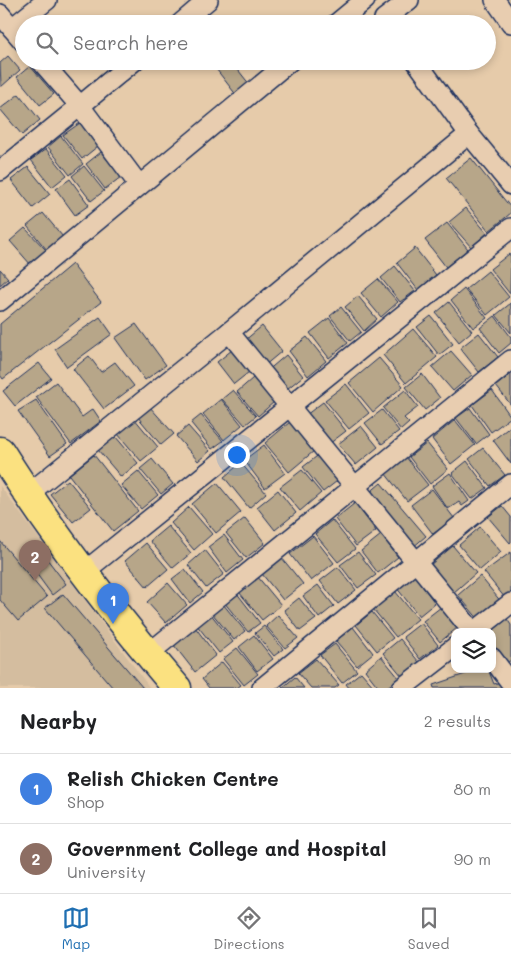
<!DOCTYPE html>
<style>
:root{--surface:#fff;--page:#f2f2f2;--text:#202124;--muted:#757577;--line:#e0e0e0;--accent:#1f6fb2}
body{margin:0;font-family:Mali,sans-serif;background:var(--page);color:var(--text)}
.controls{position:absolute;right:15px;bottom:15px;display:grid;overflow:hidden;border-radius:10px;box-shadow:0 2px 8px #0003}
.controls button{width:45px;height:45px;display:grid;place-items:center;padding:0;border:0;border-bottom:1px solid var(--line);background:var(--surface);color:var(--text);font:25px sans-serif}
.you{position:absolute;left:236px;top:454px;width:18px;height:18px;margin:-12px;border:4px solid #fff;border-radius:50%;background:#1a73e8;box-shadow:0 0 0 8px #1a73e833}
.badge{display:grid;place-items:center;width:32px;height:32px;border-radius:50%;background:var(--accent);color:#fff;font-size:16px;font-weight:700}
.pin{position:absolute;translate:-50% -41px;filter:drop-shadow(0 1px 2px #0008)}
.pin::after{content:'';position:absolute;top:26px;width:18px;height:15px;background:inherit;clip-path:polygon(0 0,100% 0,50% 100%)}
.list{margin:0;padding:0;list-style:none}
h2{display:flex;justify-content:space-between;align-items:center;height:65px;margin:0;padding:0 20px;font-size:21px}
h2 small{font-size:16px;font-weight:400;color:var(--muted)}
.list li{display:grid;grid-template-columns:32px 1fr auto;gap:15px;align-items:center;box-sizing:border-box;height:70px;padding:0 20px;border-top:1px solid var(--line)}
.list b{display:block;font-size:19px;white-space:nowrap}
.list p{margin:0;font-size:16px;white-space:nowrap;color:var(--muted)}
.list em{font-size:16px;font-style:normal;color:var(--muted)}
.icon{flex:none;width:28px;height:28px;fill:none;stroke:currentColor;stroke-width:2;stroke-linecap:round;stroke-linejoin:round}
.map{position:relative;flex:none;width:511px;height:688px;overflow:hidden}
.search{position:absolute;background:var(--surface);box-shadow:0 2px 8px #0003;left:15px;right:15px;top:15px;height:55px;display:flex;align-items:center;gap:12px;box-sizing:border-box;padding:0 18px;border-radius:28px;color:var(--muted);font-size:19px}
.sheet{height:205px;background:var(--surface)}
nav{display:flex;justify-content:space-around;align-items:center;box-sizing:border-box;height:70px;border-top:1px solid var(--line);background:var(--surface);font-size:14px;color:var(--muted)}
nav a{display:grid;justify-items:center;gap:2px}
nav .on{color:var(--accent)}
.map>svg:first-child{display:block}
</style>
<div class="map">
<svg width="511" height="688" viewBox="0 0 511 688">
<rect width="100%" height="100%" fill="#e6cbaa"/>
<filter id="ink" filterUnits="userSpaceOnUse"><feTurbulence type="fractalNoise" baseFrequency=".02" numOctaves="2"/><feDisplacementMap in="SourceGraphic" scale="10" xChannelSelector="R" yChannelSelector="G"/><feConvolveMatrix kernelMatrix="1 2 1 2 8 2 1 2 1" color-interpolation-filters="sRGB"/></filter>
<g filter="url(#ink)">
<path fill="#d4bd9f" d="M0,486l141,190 9,12h-150z"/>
<g fill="#b7a689" stroke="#1b2f5e">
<path d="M8,56l12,14 -19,17 -1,-24z"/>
<path d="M218,61h13l19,24 -13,11 -24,-31z"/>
<path d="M30,66l24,28 -14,11 -23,-28z"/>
<path d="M19,94l21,26 -18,15 -22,-26z"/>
<path d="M80,123l18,23 -16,13 -19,-24z"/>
<path d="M61,136l22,28 -13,11 -22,-28z"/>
<path d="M46,149l21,26 -15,12 -21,-27z"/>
<path d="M101,152l20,25 -16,12 -19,-25z"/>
<path d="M471,158l40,50v5l-22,18 -43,-53z"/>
<path d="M84,166l20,25 -13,10 -19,-25z"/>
<path d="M28,167l22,27 -17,14 -22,-28z"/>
<path d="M70,179l19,26 -14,10 -19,-26z"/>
<path d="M466,208l21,25 -16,14 -22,-25z"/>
<path d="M43,213l20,24 -16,13 -20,-24z"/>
<path d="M447,223l21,26 -22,18 -21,-27z"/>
<path d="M25,228l22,23 -16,14 -21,-24z"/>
<path d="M415,248l21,27 -18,15 -21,-27z"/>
<path d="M509,254l2,3 -1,37 -20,-25z"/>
<path d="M72,264l29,38 -98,77 -3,-4v-51z"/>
<path d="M395,266l20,25 -15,11 -19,-24z"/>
<path d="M0,269l8,9 -8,7z"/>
<path d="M488,271l21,26 -22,18 -21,-26z"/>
<path d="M378,279l20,23 -17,15 -20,-24z"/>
<path d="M464,289l23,29 -14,10 -22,-28z"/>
<path d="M358,296l19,23 -13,12 -19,-24z"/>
<path d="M449,302l23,29 -13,11 -23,-29z"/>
<path d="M511,303v30l-15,-18z"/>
<path d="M341,307l20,25 -11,9 -20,-25z"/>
<path d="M431,316l22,28 -14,11 -22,-28z"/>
<path d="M495,316l16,21v6l-12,10 -19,-25z"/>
<path d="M100,317l12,17 -45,33 -12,-18z"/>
<path d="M329,318l19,25 -19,15 -19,-25z"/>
<path d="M136,324l30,41 -21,15 -30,-42z"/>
<path d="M262,326l20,25 -18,15 -20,-25z"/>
<path d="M413,329l24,28 -31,26 -23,-28z"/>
<path d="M479,333l19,24 -19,15 -19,-24z"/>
<path d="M307,337l19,24 -18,15 -19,-25z"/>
<path d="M232,350l17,22 -15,12 -17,-22z"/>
<path d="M451,351l21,24 -19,16 -21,-24z"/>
<path d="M286,355l17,21 -21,17 -16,-21z"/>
<path d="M89,356l12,16 14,-10 19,24 -30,23 -31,-40z"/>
<path d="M379,358l24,28 -30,26 -24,-29z"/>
<path d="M39,363l12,15 -36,28 -12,-15z"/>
<path d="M422,374l18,24 -15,12 -19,-23z"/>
<path d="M511,374v31l-15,-19z"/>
<path d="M253,378l21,24 -16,14 -21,-24z"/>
<path d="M56,382l26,35 11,-8 8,12 -30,23 -35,-47z"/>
<path d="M346,384l23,29 -20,16 -24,-29z"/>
<path d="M233,390l23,26 -11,9 -23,-26z"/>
<path d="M405,390l13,17 -14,11 5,5 -8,7 -18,-22z"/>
<path d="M492,390l19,27 -20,15 -19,-27z"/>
<path d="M221,399l21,26 -18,15 -21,-26z"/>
<path d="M36,400l31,44 -17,12 -32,-45z"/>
<path d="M323,402l23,29 -17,13 -23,-29z"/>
<path d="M149,406l25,28 -13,11 -24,-29z"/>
<path d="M470,408l19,26 -13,10 -20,-26z"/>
<path d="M382,410l17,21 -17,13 -17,-21z"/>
<path d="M201,415l22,26 -11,8 -21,-26z"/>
<path d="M134,418l24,29 -17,14 -24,-28z"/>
<path d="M455,420l20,25 -24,19 -19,-25z"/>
<path d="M290,422l24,29 -25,21 -24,-29z"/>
<path d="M188,426l22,25 -12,10 -22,-25z"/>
<path d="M361,426l17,21 -22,18 -18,-21z"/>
<path d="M511,426v38l-18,-24z"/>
<path d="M115,436l23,27 -17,14 -23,-27z"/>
<path d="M427,443l21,26 -18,15 -21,-27z"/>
<path d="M264,445l21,28 -20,15 -21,-28z"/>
<path d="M483,448l22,27 -15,11 -21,-27z"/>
<path d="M321,453l20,25 -18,14 -20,-25z"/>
<path d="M94,455l44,56 -25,20 -44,-56z"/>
<path d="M406,457l22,28 -21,16 -22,-28z"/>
<path d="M152,459l21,25 -12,10 -21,-25z"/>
<path d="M467,461l20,27 -15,11 -20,-26z"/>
<path d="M241,463l25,30 -17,15 -25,-31z"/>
<path d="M302,470l19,23 -21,18 -20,-24z"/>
<path d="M138,471l20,24 -17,14 -20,-24z"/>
<path d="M450,473l19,28 -7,5 -3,-4 -11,7 -16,-23z"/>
<path d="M68,480l23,28 -18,14 -23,-28z"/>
<path d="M217,483l24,29 -25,21 -24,-29z"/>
<path d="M381,483l45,53 -14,12 -44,-54z"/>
<path d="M432,489l22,29 -21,16 -22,-29z"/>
<path d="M278,490l18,23 -21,17 -18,-23z"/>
<path d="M355,503l21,28 -20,15 -21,-27z"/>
<path d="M502,506l9,11v25l-1,1 -22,-26z"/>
<path d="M189,507l23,27 -18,16 -23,-27z"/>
<path d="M245,518l20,25 -19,15 -20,-25z"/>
<path d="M332,520l23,29 -17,13 -23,-28z"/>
<path d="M168,526l23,27 -18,15 -23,-27z"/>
<path d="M480,527l21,25 -21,18 -21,-25z"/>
<path d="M224,535l19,25 -16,13 -19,-26z"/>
<path d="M381,535l17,22 -20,16 -17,-22z"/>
<path d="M313,536l21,27 -23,18 -21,-27z"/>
<path d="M0,541l47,56 -29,24 -18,-21z"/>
<path d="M146,543l22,26 -21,18 -22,-26z"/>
<path d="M453,546l23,27 -23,20 -23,-28z"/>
<path d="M205,550l19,24 -18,14 -18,-23z"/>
<path d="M358,552l18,23 -18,13 -18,-23z"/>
<path d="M511,552v42l-6,4 -21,-26z"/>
<path d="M44,555l22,29 -14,11 -22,-30z"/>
<path d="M282,558l21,26 -20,16 -21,-26z"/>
<path d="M338,567l18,23 -18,14 -18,-23z"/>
<path d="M185,569l18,23 -13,11 -18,-24z"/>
<path d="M413,574l22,29 -16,13 -23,-29z"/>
<path d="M257,576l24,29 -19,15 -23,-28z"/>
<path d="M480,576l22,27 -22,18 -22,-26z"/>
<path d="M168,583l19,22 -21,18 -19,-21z"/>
<path d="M318,585l16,21 -15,12 -16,-22z"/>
<path d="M395,591l23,28 -22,18 -23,-28z"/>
<path d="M236,592l24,31 -12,9 -24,-30z"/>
<path d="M63,594l80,94h-30l-68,-80z"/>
<path d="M299,598l17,21 -16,12 -16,-21z"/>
<path d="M223,604l22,27 -11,9 -22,-27z"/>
<path d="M441,607l16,21 -17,14 -17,-21z"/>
<path d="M372,612l21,26 -16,13 -21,-26z"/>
<path d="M210,613l23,29 -14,11 -23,-29z"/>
<path d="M278,615l20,23 -13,10 -19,-22z"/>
<path d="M507,619l4,6v35l-4,3 -15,-19v-12h-1z"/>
<path d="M421,623l17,22 -18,14 -17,-22z"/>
<path d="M264,626l19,23 -9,7 -19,-23z"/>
<path d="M195,627l21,28 -21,17 -22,-28z"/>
<path d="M353,627l20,26 -16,13 -21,-25z"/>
<path d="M254,635l19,24 -16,12 -18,-24z"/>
<path d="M400,639l19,23 -17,14 -19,-23z"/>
<path d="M335,644l22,27 -15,12 -22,-28z"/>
<path d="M237,648l21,26 -14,11 -21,-26z"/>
<path d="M381,656l18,22 -13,10h-7l-14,-18z"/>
<path d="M316,659l23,26 -4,3h-24l-13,-15z"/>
<path d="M222,662l19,23 -4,3h-28l-7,-9z"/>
<path d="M480,669h8l6,15 9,-3 2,7h-71l-1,-3z"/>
<path d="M361,672l14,16h-26l-3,-4z"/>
<path d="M295,677l9,11h-22z"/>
</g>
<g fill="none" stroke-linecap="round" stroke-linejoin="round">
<defs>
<g id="street">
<path d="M495,0l16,23"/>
<path d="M0,14l12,14"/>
<path d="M384,19l25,-19"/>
<path d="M180,24l28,-24"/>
<path d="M336,24l29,-24"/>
<path d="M24,42l-12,-14 35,-28"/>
<path d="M134,61l-54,45 59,79"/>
<path d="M416,61l53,73 42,51"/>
<path d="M0,171l80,-65 -39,-45"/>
<path d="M0,301l290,-240"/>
<path d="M229,332l244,300"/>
<path d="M27,495l202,-163 240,-198"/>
<path d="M84,572l427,-344"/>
<path d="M474,632l37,-29"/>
<path d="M148,654l363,-294"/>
<path d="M492,658l19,25"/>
<path d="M262,688l249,-204"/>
<path d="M402,688l53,-41"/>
</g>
<path id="primary" d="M0,451c52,83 113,162 177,237"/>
</defs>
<use href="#street" stroke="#1b2f5e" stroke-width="22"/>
<use href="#primary" stroke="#1b2f5e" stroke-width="31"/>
<use href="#street" stroke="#e8cdb0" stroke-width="19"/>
<use href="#primary" stroke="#fbe180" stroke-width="28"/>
</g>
</g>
</svg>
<div class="controls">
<button><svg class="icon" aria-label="layers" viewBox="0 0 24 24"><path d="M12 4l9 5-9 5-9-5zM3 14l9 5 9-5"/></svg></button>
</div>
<div class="you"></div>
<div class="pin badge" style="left:113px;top:624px;background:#3f7fe0">1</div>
<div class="pin badge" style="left:35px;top:581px;background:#8d6e63">2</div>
<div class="search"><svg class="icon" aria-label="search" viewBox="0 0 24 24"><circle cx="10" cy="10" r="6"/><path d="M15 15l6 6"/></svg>Search here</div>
</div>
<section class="sheet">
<h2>Nearby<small>2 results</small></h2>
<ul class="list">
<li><span class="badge" style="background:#3f7fe0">1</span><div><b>Relish Chicken Centre</b><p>Shop</p></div><em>80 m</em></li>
<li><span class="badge" style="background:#8d6e63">2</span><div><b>Government College and Hospital</b><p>University</p></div><em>90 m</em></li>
</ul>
</section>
<nav>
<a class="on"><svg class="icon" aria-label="map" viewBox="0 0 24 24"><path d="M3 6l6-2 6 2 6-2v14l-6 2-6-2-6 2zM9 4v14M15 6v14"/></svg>Map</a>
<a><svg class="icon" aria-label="directions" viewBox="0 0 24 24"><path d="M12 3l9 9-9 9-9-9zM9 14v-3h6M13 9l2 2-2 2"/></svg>Directions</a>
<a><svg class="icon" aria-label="saved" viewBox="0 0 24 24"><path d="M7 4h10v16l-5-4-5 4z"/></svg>Saved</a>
</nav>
